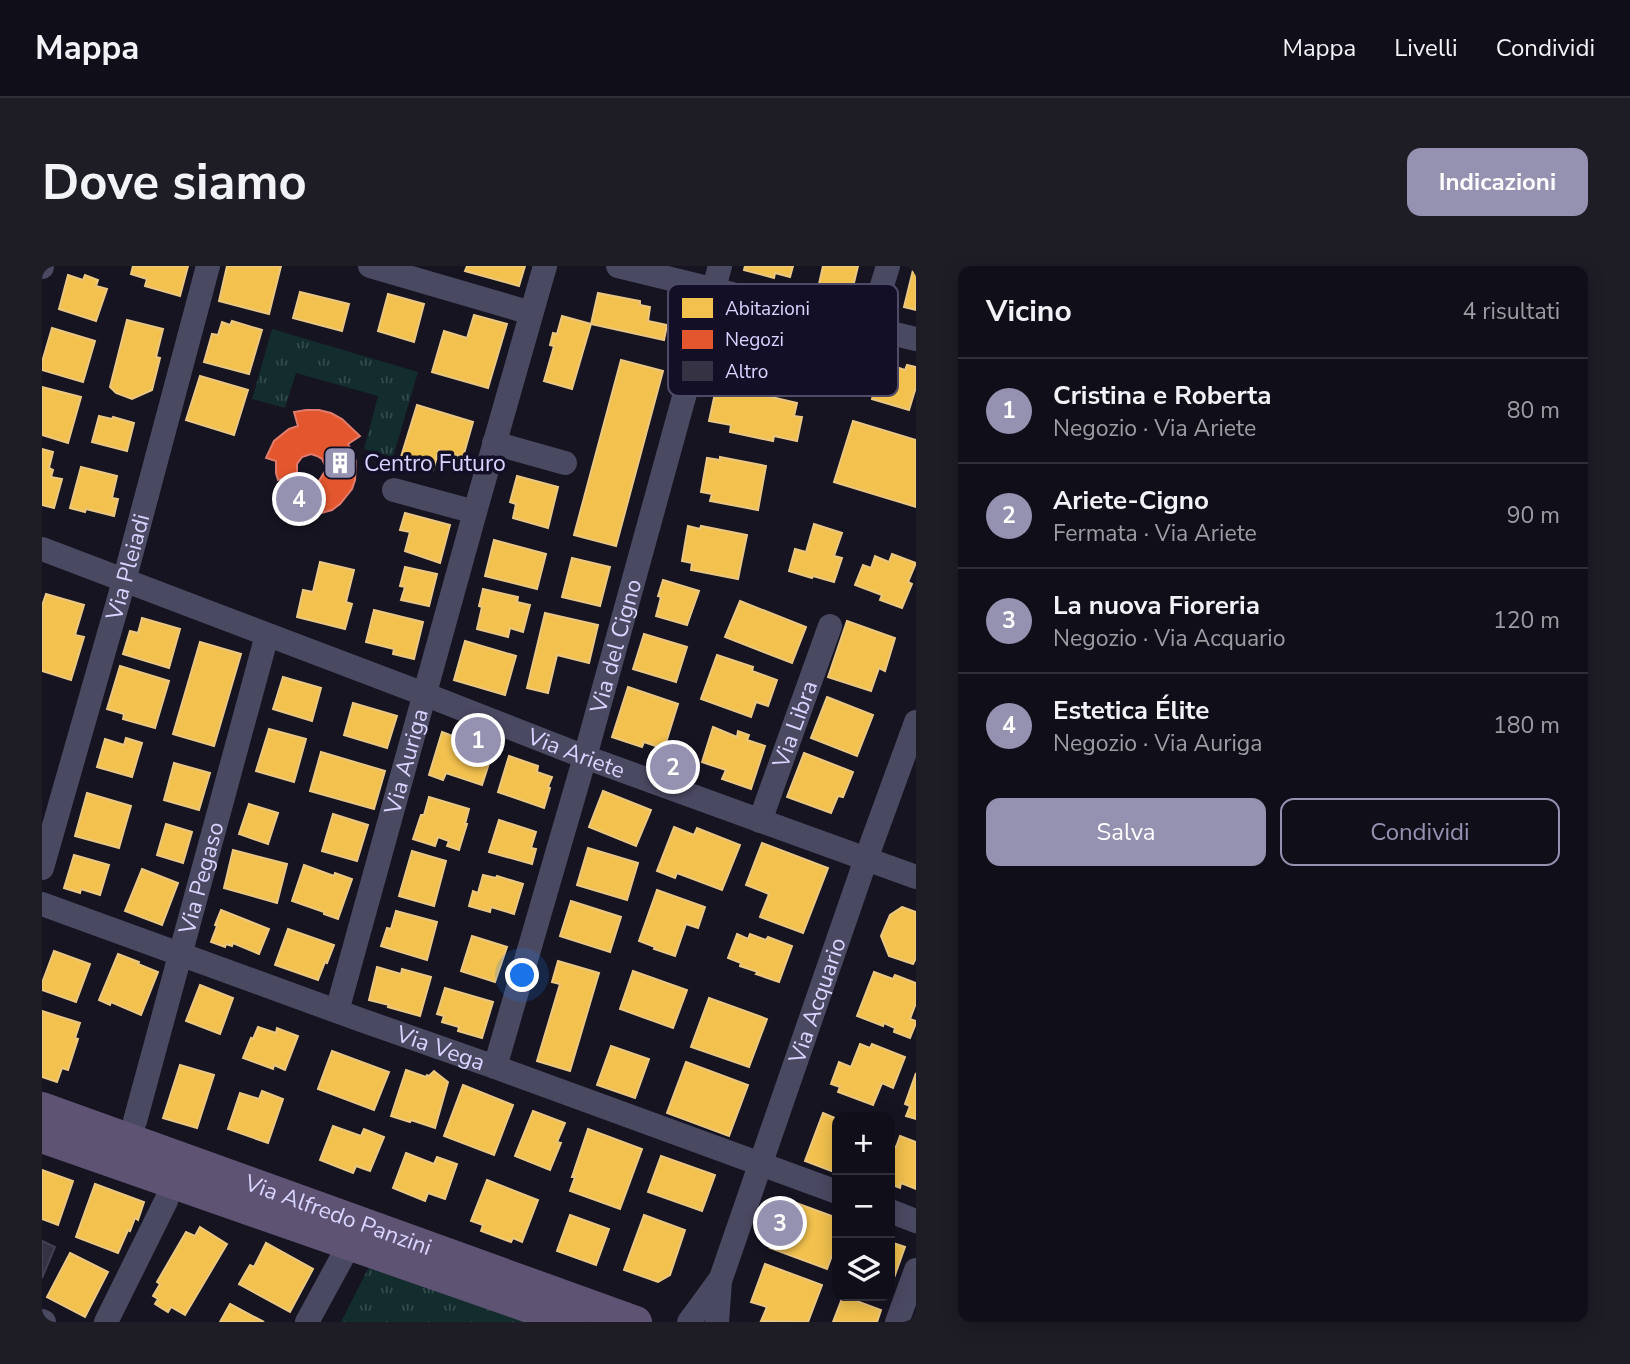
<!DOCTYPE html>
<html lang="it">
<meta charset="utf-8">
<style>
:root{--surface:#100f19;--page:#1e1d26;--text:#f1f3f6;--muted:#9c9ca2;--line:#302f38;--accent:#9591b1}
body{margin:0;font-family:"Nunito Sans",sans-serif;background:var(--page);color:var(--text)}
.controls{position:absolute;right:21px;bottom:21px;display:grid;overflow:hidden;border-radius:14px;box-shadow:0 4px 18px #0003}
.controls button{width:63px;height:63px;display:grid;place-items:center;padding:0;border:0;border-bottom:2px solid var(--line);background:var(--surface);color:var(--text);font:35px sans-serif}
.you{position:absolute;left:481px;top:710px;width:24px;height:24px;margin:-18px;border:5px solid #fff;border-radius:50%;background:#1a73e8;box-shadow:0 0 0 10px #1a73e833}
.badge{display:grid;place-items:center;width:46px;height:46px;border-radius:50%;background:var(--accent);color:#fff;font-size:23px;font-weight:700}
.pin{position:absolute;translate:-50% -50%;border:4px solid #fff;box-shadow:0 2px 7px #0006}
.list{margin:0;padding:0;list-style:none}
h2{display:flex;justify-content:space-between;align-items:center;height:91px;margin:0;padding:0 28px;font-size:30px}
h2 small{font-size:23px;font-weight:400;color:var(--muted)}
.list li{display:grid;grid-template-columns:46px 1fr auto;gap:21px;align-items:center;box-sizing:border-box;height:105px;padding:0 28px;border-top:2px solid var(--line)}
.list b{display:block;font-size:26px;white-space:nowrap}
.list p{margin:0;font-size:23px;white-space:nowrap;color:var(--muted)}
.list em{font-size:23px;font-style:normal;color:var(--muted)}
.actions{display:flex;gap:14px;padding:21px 28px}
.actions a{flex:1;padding:16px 0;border:2px solid var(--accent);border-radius:14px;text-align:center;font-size:24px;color:var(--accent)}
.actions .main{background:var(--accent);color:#fff}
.icon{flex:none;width:38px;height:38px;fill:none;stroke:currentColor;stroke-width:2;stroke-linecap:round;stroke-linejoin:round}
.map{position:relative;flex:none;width:874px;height:1056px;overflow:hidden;border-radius:14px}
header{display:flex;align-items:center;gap:42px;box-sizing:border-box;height:98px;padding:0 35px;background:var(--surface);border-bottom:2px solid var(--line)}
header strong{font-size:33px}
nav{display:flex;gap:38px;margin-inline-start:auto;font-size:24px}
.intro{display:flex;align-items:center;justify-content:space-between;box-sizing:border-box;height:168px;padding:0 42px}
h1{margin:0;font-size:49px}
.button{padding:18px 32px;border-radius:14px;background:var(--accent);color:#fff;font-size:24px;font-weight:700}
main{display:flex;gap:42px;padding:0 42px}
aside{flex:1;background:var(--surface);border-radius:14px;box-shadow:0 4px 18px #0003}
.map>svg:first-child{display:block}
</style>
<header>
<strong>Mappa</strong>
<nav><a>Mappa</a><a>Livelli</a><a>Condividi</a></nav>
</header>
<div class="intro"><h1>Dove siamo</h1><a class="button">Indicazioni</a></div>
<main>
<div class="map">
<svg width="874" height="1056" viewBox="0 0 874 1056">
<defs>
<pattern id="grass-tufts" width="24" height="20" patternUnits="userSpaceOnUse" patternTransform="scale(1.75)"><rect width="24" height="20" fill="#132c2d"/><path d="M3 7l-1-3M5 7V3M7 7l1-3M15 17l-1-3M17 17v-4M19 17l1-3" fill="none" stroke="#354a4c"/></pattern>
</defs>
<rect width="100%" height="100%" fill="#161421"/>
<g fill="url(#grass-tufts)">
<path d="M230,63l146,43 -25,85 -29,-8 14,-53 -82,-23 -11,35 -33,-9z"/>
<path d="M327,1001l165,55h-193z"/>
</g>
<g fill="#f2c14e" stroke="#eac783" stroke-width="2">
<path d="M91,0h55l-8,30 -35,-10 2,-7 -16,-5z"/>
<path d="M185,0h54l-12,48 -50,-13z"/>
<path d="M425,0h58l-6,20 -54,-15z"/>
<path d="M703,0h48l-3,11 -15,-4 -1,5 -30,-8z"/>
<path d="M781,0h35l-6,25 -33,-7z"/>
<path d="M872,0h2v44l-12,-3z"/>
<path d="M26,9l15,5 2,-5 13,5 -2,6 11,3 -11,32 -37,-12z"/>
<path d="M258,26l49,12 -7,27 -49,-13z"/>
<path d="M556,27l42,8v4l10,2 -2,14 19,4 -3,15 -73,-16z"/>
<path d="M346,28l36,10 -10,38 -36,-11z"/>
<path d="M432,49l33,9 -19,64 -56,-16 12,-41 23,7z"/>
<path d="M520,50l29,8 -19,65 -28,-8 10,-35 -4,-1 3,-12 4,1z"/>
<path d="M85,54l36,9 -7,28 4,1 -8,32 -20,9 -16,-6 -6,-6z"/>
<path d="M190,55l30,9 -13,44 -45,-12 8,-28 6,1 4,-13 8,3z"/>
<path d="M10,62l43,13 -12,41 -41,-12v-8z"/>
<path d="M579,94l42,11 -47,175 -42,-11z"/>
<path d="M839,96l24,8 2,-5 9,2v20l-7,23 -37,-11z"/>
<path d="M158,110l48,14 -14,45 -48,-15z"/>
<path d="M675,118l80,19 -3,13 8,1 -5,24 -23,-5 -1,5 -43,-9 1,-7 -22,-4z"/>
<path d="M0,121l39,10 -13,46 -26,-8z"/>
<path d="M375,139l56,17 -10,35 -24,-7 -6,20 -33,-10z"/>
<path d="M57,150l13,3 1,-2 21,6 -7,28 -35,-9z"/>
<path d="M811,155l63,19v67l-82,-25z"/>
<path d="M0,183l11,3 -4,16 4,2 -2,7 11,2 -8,29 -12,-3z"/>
<path d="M397,184l24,7 -3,8 -24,-7z"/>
<path d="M678,191l46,9 -8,44 -48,-9 2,-7 -11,-2 6,-34 13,2z"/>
<path d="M39,201l36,9 -5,22 6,1 -4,17 -28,-7 -1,3 -15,-4z"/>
<path d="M475,210l41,11 -10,41 -35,-10 3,-14 -6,-2z"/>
<path d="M363,247l45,12 -10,38 -35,-12 5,-19 -10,-2z"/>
<path d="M772,258l28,9 -8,23 8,2 -8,24 -21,-6 -1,2 -23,-7 6,-22 11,3z"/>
<path d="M646,260l12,3 1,-3 46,9 -9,44 -47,-9 1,-7 -10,-2z"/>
<path d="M452,274l52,14 -9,35 -52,-13z"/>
<path d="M850,288l24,9 -8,19 4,2 -10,24 -22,-8 2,-5 -27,-10 8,-20 8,3 4,-12 14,6z"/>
<path d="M530,292l38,9 -10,39 -38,-9z"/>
<path d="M278,296l34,8 -8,32 6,2 -7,25 -48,-12 6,-27 10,2z"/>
<path d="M363,301l32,7 -8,32 -28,-6 4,-13 -5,-1z"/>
<path d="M621,314l36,11 -12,34 -31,-9 5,-19 -3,-1z"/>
<path d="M441,323l35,8 -1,5 13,3 -7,27 -13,-4 -2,9 -31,-8 5,-22 -3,-1z"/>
<path d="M4,328l38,11 -9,30 9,2 -13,43 -29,-9v-65z"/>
<path d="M698,335l66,26 -14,36 -67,-26z"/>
<path d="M332,344l49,12 -9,37 -21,-5 1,-5 -28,-7z"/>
<path d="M503,347l53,12 -9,38 -32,-8 -9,38 -21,-5z"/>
<path d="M100,352l38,11 -11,39 -46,-14 7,-23 8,2z"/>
<path d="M805,355l48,17 -10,33 -6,-3 -8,23 -43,-14z"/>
<path d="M602,368l43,13 -11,35 -43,-13z"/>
<path d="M423,375l51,15 -11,39 -51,-15z"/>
<path d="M158,376l41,12 -27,92 -41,-12z"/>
<path d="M675,389l36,12 -1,4 25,9 -9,26 -12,-4 -5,15 -50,-18z"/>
<path d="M78,400l49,15 -14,47 -32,-9 1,-5 -17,-5z"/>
<path d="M241,411l38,11 -9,33 -39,-12z"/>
<path d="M586,421l50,17 -14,45 -20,-7 -2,5 -30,-10z"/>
<path d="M785,431l46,18 -16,41 -46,-18z"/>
<path d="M311,437l44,13 -10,32 -43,-13z"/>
<path d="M671,461l24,10 1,-6 11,4 -2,5 18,6 -14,43 -29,-10 4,-9 -24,-8z"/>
<path d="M227,463l37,10 -12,43 -38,-11z"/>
<path d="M400,466l51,19 -11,34 -36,-12 -3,7 -14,-5z"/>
<path d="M84,472l16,5 -10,34 -35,-10 8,-28 19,6z"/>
<path d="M279,486l64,19 -11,38 -64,-18z"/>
<path d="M762,487l49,19 -10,25 -5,-1 -7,17 -44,-16z"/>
<path d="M467,490l29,10 -1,6 15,5 -4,10 2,1 -6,20 -46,-16z"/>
<path d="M132,497l36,10 -11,37 -35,-10z"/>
<path d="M561,525l48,19 -15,36 -47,-19z"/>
<path d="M45,527l44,13 -12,42 -44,-12z"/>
<path d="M387,531l40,12 -4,15h2l-8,26 -12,-4 2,-5 -11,-4 -3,9 -22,-7 8,-24h3z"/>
<path d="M207,538l29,9 -10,31 -29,-10z"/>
<path d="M291,548l35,11 -11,36 -35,-10z"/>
<path d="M457,554l37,12 -5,16 5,1 -4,15 -43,-12z"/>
<path d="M124,558l26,8 -9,31 -26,-8z"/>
<path d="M632,561l20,8 3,-7 43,17 -18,45 -45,-17 -2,5 -18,-7z"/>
<path d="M720,577l66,25 -25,65 -43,-16 9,-23 -23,-9z"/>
<path d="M546,582l50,15 -11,37 -50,-15z"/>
<path d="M191,584l54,14 -10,39 -53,-15z"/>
<path d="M370,585l34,10 -12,45 -35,-10z"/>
<path d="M32,589l35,10 -9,30 -19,-6 -1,4 -16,-5z"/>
<path d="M262,599l30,11 1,-3 17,6 -14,40 -14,-5v-2l-32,-11z"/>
<path d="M100,603l36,14 -16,42 -37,-14z"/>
<path d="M441,609l13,3 1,-2 26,8 -9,30 -23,-7 -1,5 -21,-6 4,-15 5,2z"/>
<path d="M615,624l48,17 -7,21 -12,-4 -11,32 -21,-7 1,-2 -16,-6z"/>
<path d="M529,635l50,16 -11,35 -50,-16z"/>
<path d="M860,641l14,5v46l-3,6 -24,-8 -8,-20 9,-21z"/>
<path d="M179,644l48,19 -10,25 -26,-11 -1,3 -6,-2 -1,3 -14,-5 6,-16 -2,-1z"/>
<path d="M354,645l41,11 -10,38 -46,-14 6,-18 4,1z"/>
<path d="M246,663l46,16 -7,18 -2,-1 -7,18 -43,-15z"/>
<path d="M695,668l11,5 2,-5 16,6 2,-3 24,9 -13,36 -23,-8 2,-2 -18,-6 1,-3 -13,-5z"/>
<path d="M430,670l35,11 -12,35 -34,-11z"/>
<path d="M12,685l36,13 -14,38 -34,-12v-7z"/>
<path d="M76,688l21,8 -1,2 20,8 -17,43 -30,-13 -1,3 -11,-5z"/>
<path d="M516,695l41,12 -29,98 -33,-10 23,-77 -8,-2z"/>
<path d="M335,701l24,7 1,-5 29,8 -11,39 -32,-9 1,-2 -20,-5z"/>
<path d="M591,705l54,19 -14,38 -53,-19z"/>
<path d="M832,706l19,7 2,-4 21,8v20l-6,16 6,2v2l-6,15 -16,-6 1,-4 -11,-5 -1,3 -26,-10z"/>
<path d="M158,719l33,13 -13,36 -34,-13z"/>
<path d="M403,722l48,14 -11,36 -24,-7 1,-4 -17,-5 2,-6 -7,-2z"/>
<path d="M667,732l58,21 -18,48 -58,-20z"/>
<path d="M0,745l38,12 -5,15 3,1 -10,31 -6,-2 -5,14 -15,-5z"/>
<path d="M216,761l18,6 1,-5 21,8 -13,34 -11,-5 -1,4 -30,-11 8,-20 2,1z"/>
<path d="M818,778l10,4 2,-4 33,13 -12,31 -11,-5 -9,22 -35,-13 2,-5 -9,-3 8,-22 12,5z"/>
<path d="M569,780l38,13 -14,39 -38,-13z"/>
<path d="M290,785l57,21 -15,38 -56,-21z"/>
<path d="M644,796l62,23 -19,51 -62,-23z"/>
<path d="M138,799l34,10 -17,53 -34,-10z"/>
<path d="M364,804l20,7 1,-2 2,1 5,-5 14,11 -13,46 -24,-8 -1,2 -19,-6z"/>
<path d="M874,807v46l-10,-3 4,-10 -5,-2z"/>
<path d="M421,819l50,20 -19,50 -50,-19z"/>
<path d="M220,825l21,8 -15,44 -40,-14 12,-36 19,6z"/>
<path d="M491,845l32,12 -8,19 4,1 -11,27 -35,-14z"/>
<path d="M781,847l14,6 -1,9h1v45l-32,-12z"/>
<path d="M291,860l28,10 3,-7 20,8 -14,34 -14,-5 -3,7 -33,-13z"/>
<path d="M546,863l54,20 -22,60 -50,-18 5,-14h-3z"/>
<path d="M858,870l16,6v47l-15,-6 -1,5 -10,-4v-32l2,-6 4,1z"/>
<path d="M364,887l28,11 3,-7 20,7 -12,35 -17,-6 -3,8 -32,-13z"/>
<path d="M619,890l54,19 -13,36 -54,-19z"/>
<path d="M0,904l31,11 -15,44 -16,-6z"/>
<path d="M445,914l51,20 -16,42 -9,-4 -2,4 -30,-11 2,-6 -12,-4z"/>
<path d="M53,918l49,18 -6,18 -3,-2 -5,13 -2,-1 -10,23 -42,-16z"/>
<path d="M746,934l49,18v24l-10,27 -57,-21z"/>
<path d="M528,949l39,14 -13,36 -39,-14z"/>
<path d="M602,949l41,15 -15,45 -12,7 -34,-12z"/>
<path d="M158,961l27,17 -42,71 -14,-8 -3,5 -13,-8 3,-5 -5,-3 7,-12 -3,-2 29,-50 9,4z"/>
<path d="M848,976l15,5 -15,42z"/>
<path d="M224,977l47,26 -23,43 -51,-28 11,-19 4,2z"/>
<path d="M28,987l38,19 -23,45 -38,-20z"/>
<path d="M723,998l57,21 -14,37 -47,-1 6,-14 -16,-5z"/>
<path d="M801,1030l38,14 -4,12h-44z"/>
<path d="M188,1038l34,18h-44z"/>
</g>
<path fill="#e4572e" stroke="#e17c6d" stroke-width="2" d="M264,144h13l12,3 11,6 18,17 -12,8 8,17 -1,19 -3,9 -12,15 -8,6 -18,5 -16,-2 3,-11 -16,-10 17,-12 8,4 9,-3 6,-10v-6l-3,-6 -5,-3 -6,-2 -9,3 -5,7v9l-19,7 -2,-7v-12l-10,-3 8,-17 15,-12 9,-3 -4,-14z"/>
<path fill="#343243" stroke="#433f54" stroke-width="2" d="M0,975l13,6 -13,31z"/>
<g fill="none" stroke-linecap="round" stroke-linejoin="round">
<g stroke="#4a4962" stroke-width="24">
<path d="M328,0l161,47"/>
<path d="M576,0l298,73"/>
<path d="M0,1v-1"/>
<path d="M827,62l19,-62"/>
<path d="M452,177l71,20"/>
<path d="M352,224l81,22"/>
<path id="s1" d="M0,283l382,145 161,63 331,120"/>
<path id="s2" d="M718,555l70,-195"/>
<path id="s3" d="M0,602l82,-287 84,-315"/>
<path id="s4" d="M0,638l319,116 134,47 342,125"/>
<path id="s5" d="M295,745l138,-499 70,-246"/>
<path id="s6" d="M453,801l90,-310 135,-491"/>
<path id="s7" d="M93,855l132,-486"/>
<path d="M848,945l26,10"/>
<path d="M0,1055l2,1"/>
<path d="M64,1056l60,-121"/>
<path d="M265,1056l42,-77"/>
<path d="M647,1056l30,-41"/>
<path id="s8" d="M675,1056l3,-41 146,-422 50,-137"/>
<path d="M855,1056l19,-52"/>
</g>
<g stroke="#5e5373" stroke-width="32">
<path id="s9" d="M0,842l594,214"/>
<path d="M0,871l530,185"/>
</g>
</g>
<defs>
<symbol id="building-square" viewBox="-11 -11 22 22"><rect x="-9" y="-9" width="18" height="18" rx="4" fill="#9591b1" stroke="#130f26"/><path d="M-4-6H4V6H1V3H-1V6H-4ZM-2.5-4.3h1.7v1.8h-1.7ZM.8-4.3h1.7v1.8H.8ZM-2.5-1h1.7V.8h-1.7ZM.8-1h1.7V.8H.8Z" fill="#fff"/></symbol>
</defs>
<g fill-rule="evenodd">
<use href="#building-square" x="279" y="178" width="38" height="38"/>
</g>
<g text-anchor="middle" stroke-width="7" stroke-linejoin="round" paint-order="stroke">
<g font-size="23" fill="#d9d4ff" stroke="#130f26" text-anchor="start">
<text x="322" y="205">Centro Futuro</text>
</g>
<g font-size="23" fill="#d9d4ff" stroke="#130f26">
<text dy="8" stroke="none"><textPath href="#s3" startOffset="313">Via Pleiadi</textPath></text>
<text dy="8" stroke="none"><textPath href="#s6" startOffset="438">Via del Cigno</textPath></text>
<text dy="8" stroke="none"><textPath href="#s2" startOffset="103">Via Libra</textPath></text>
<text dy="8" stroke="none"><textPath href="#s1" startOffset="572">Via Ariete</textPath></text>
<text dy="8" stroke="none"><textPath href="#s5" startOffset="259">Via Auriga</textPath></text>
<text dy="8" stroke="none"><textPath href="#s7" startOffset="252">Via Pegaso</textPath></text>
<text dy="8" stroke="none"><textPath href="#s8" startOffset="338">Via Acquario</textPath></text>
<text dy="8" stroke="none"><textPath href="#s4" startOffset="424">Via Vega</textPath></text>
<text dy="8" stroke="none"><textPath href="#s9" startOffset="315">Via Alfredo Panzini</textPath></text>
</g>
</g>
<rect x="626" y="18" width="230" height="112" rx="10" fill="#130f26" stroke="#4e4a67" stroke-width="2"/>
<rect x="640" y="32" width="31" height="20" fill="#f2c14e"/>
<rect x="640" y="64" width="31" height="19" fill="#e4572e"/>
<rect x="640" y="95" width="31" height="20" fill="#343243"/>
<g font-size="19" fill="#d9d4ff">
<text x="683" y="49">Abitazioni</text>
<text x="683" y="80">Negozi</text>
<text x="683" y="112">Altro</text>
</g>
</svg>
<div class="controls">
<button>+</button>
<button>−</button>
<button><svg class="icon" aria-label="layers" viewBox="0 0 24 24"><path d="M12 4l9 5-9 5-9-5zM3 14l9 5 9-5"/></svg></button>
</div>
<div class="you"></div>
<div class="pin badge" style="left:436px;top:474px">1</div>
<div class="pin badge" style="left:631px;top:501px">2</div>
<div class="pin badge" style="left:738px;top:957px">3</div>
<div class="pin badge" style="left:257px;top:233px">4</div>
</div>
<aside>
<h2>Vicino<small>4 risultati</small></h2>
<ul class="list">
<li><span class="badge">1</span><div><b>Cristina e Roberta</b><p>Negozio · Via Ariete</p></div><em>80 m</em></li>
<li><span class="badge">2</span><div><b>Ariete-Cigno</b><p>Fermata · Via Ariete</p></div><em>90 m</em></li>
<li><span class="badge">3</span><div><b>La nuova Fioreria</b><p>Negozio · Via Acquario</p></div><em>120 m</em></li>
<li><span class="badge">4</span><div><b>Estetica Élite</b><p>Negozio · Via Auriga</p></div><em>180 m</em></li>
</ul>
<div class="actions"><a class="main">Salva</a><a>Condividi</a></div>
</aside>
</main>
